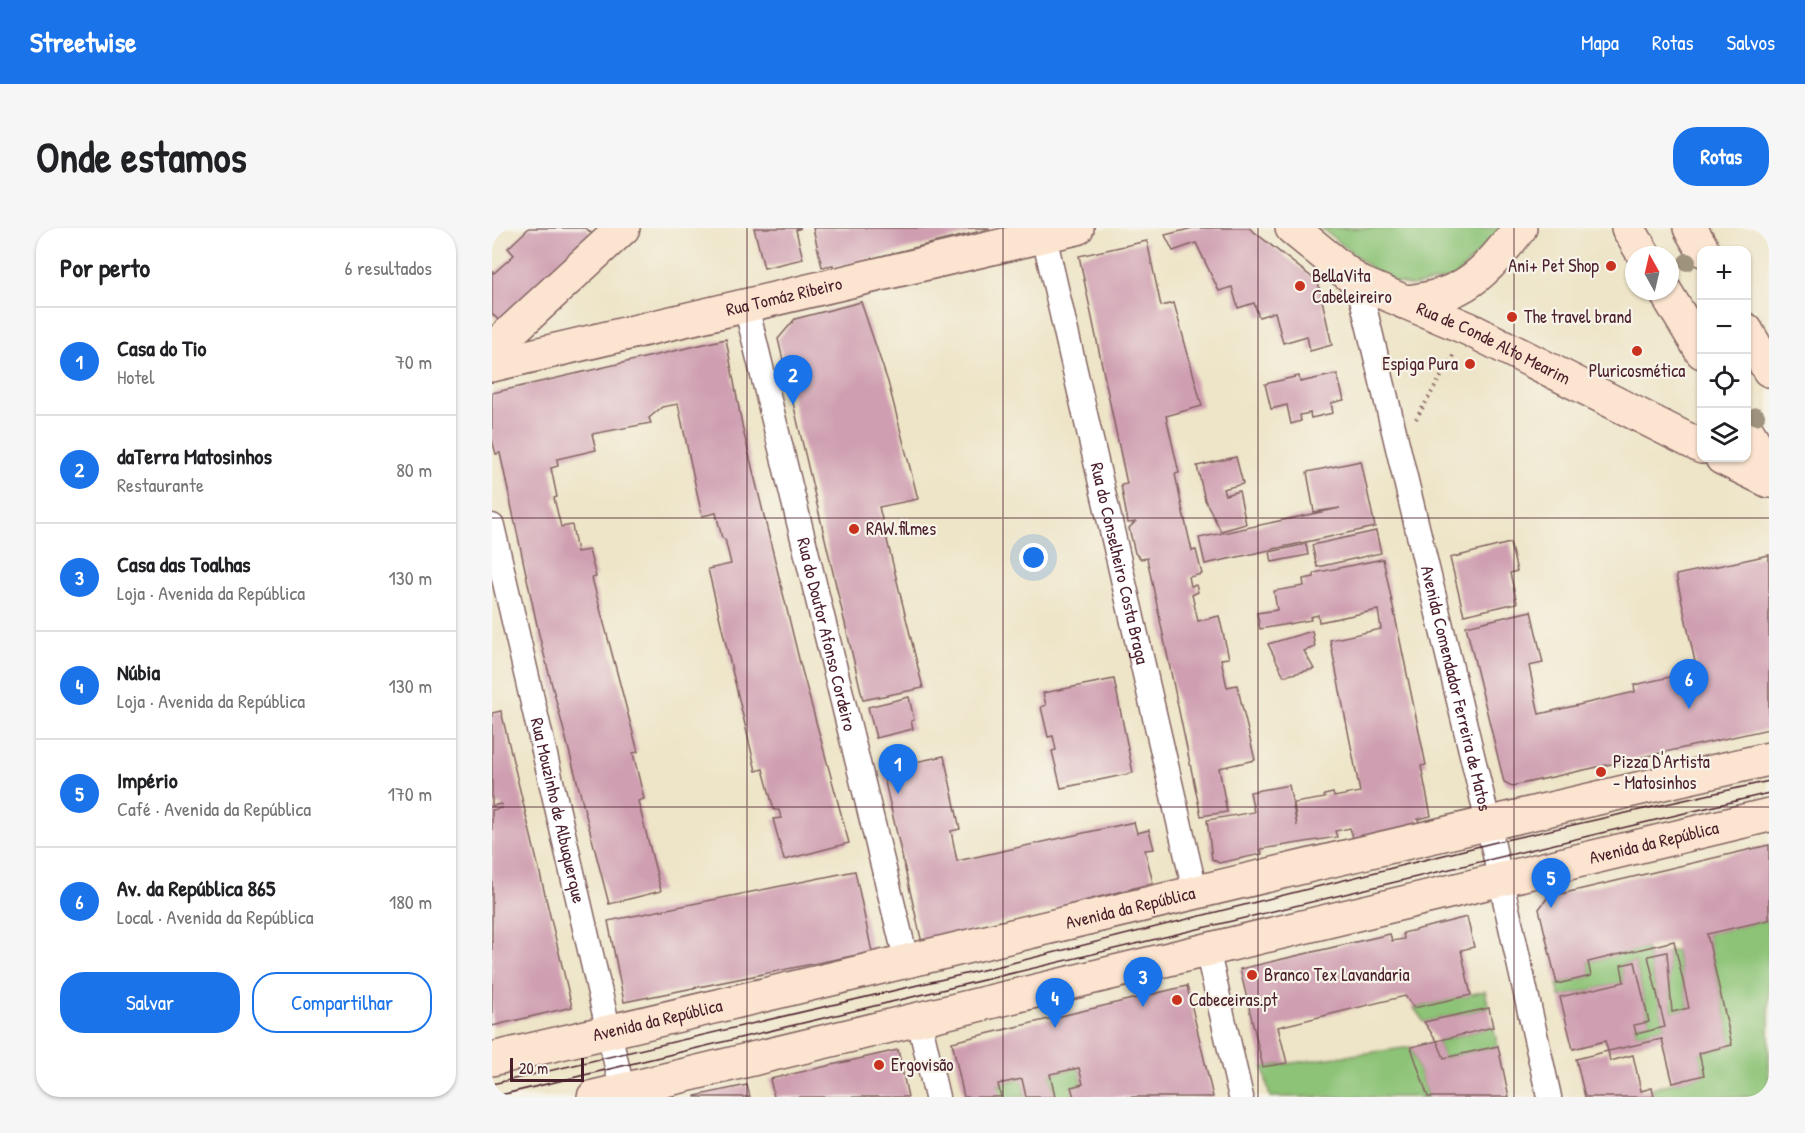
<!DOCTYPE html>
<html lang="pt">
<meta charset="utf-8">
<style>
:root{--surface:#fff;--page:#f6f6f6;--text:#202124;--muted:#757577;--line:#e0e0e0;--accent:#1a73e8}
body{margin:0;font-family:"Patrick Hand",sans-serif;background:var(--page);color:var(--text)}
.controls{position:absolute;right:18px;top:18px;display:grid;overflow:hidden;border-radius:12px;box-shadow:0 2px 4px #0004}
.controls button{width:54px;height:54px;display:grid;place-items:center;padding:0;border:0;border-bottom:2px solid var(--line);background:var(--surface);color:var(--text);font:30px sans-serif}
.compass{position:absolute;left:1133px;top:18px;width:54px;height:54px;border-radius:50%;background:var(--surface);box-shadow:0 2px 4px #0004;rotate:352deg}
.scale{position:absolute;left:18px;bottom:15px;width:74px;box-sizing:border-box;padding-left:6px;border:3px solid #4a1f2b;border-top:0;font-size:16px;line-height:21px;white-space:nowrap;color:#4a1f2b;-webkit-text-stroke:4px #f7f3e8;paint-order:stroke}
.you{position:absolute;left:542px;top:330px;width:21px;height:21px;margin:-15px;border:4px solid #fff;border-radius:50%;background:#1a73e8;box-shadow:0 0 0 9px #1a73e833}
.badge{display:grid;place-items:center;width:39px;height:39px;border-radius:50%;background:var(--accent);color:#fff;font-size:20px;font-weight:700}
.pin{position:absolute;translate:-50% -50px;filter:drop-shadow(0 2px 3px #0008)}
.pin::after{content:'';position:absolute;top:32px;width:21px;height:18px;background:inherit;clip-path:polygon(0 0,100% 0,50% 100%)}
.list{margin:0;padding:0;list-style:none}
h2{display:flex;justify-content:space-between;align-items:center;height:78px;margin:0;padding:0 24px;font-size:26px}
h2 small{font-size:20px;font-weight:400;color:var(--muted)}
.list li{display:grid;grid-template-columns:39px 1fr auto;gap:18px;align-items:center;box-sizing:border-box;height:108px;padding:0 24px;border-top:2px solid var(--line)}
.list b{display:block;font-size:22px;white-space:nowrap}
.list p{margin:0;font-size:20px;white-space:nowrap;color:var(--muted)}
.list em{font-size:20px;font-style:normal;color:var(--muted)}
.actions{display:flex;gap:12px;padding:18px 24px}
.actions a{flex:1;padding:14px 0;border:2px solid var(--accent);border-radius:24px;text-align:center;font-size:21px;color:var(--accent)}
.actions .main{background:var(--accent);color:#fff}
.icon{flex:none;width:33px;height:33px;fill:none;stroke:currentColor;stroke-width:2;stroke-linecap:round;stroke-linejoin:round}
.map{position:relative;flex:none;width:1277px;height:869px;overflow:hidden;border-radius:24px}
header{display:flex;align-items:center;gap:36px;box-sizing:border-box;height:84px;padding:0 30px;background:var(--accent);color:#fff}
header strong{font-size:28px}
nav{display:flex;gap:33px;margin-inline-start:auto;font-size:21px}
.intro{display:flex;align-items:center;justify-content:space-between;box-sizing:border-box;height:144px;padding:0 36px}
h1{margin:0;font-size:42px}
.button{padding:15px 27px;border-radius:24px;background:var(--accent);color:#fff;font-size:21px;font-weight:700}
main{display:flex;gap:36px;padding:0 36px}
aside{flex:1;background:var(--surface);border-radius:24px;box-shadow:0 2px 4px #0004}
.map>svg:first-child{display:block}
</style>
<header>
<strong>Streetwise</strong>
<nav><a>Mapa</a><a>Rotas</a><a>Salvos</a></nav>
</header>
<div class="intro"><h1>Onde estamos</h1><a class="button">Rotas</a></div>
<main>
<aside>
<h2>Por perto<small>6 resultados</small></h2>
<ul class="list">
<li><span class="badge">1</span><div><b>Casa do Tio</b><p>Hotel</p></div><em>70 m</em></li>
<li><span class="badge">2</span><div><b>daTerra Matosinhos</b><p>Restaurante</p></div><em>80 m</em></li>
<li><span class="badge">3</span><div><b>Casa das Toalhas</b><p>Loja · Avenida da República</p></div><em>130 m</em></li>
<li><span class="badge">4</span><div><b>Núbia</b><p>Loja · Avenida da República</p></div><em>130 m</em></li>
<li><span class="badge">5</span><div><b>Império</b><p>Café · Avenida da República</p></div><em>170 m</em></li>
<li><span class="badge">6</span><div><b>Av. da República 865</b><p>Local · Avenida da República</p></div><em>180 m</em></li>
</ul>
<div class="actions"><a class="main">Salvar</a><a>Compartilhar</a></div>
</aside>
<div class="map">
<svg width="1277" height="869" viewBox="0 0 1277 869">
<rect width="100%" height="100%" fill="#f7f3e8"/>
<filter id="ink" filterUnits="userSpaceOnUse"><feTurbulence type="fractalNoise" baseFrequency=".0167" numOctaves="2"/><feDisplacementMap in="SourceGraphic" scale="12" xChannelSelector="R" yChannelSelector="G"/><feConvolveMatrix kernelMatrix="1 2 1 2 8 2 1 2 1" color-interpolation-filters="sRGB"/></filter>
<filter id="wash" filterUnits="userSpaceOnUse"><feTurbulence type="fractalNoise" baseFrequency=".008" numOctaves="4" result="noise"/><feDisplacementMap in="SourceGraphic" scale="24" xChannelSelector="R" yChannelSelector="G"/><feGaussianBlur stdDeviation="1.35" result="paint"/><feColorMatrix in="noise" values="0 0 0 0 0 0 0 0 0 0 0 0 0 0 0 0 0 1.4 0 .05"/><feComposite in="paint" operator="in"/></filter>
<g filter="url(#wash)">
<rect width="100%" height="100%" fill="#eee5c8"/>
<g fill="#8cc376" stroke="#6b7150" stroke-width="1.5">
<path d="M829,0h181l-48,50 -42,8 -21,-5 -15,-9z"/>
<path d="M1277,692v177h-115l-2,-9 52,-13 -5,-22 33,-8 -25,-111z"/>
<path d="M1154,720l19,79 -29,7 -2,-9 15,-4 -14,-59 -14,3 3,17 -64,15 -3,-13 34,-8 -3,-14z"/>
<path d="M1184,722l13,58 -17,4 -5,-60z"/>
<path d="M993,763l4,17 -65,14 -10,-14z"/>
<path d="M1001,799l5,19 -54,12 -7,-17z"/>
<path d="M919,819l17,50h-158l-7,-30z"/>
<path d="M587,840l4,16 -11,3 2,10h-19l-5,-23z"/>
<path d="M530,851l4,18h-25l-3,-13z"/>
</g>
<g id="blocks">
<g fill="#cf9fb1">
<path d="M37,0h57l8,8 -92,87 -10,-9v-43l2,2 20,-18 -6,-7z"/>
<path d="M262,0h47l-5,2 7,29 -39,9z"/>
<path d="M321,0h175l1,1 -156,39v-3l-11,2z"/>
<path d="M701,0h56l69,54 14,63 -22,6 -3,-15 -24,7 -8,-31 -16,5 -5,-14 -16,5 -6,-21 -13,4 -23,-48 -23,8 -8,-16z"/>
<path d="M655,13l14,65 13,-3 28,103 -36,10 13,57 -4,1 8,38 9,39 4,-1 6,24 -13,3 2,9 5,-1 2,7 -6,3 6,26 21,-5 10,42 -8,1 6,28 10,-2 18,75 -36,8 8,44 -26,4 -54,-258 -6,1 -6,-6 -6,-25 6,-6 -7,1 -7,-38 6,-1 -48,-228z"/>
<path d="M369,74l27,80 30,117 -39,8 44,181 -60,12 -85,-361 17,-20z"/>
<path d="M234,111l17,91 57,233 49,180 -65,17 -11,-41 8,-1 -2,-8h-5l-11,-41 -7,2 -48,-202 23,-5 -6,-25 -3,-1 -6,-25 -14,3 -24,-112 -16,3 -13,11 2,5 -59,11 4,16 -39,9 1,7 -7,2 6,29 -3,1 7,29 11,-2 5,27 12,-2 7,27 -4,1 46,174 -5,1 11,46 -6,2 23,90 -52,13 -69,-265 -40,-186 -4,1 -4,-14v-47z"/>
<path d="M845,146l7,26 -13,3 2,10 -22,5 -1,-5 -10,2 1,6 -10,3 -4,-19 -16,4 -6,-25 34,-8 1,6z"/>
<path d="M744,229l7,27 -20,5 2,6 14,-4 7,33 -25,7 -16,-31 -8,-34z"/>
<path d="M869,233l14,66 -170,37 -6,-26 141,-30 -26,4 -7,-40z"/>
<path d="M884,303l5,22 -64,14 -5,-22z"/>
<path d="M1018,315l7,28 -7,2 7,30 -53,12 -14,-57z"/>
<path d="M814,316l2,11 -36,7 -2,-10z"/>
<path d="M1277,327v174l-257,57 -8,-4 -38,-156 65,-15 12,52 -14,3 10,48 96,-22 -1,-7 63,-14 -21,-96z"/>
<path d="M891,331l43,206 -5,1 10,50 -13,3 3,9 -67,13 -4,-13 -15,3 2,6 -76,12 1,5 -43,9 -7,-4 -5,-39 47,-8 -4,-20 39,-7 8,41 -3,-23 31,-5 -1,-3 9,-2 1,4 26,-5 -30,-152 51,-11 -3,-19 -59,12 -1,-7 -8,2 1,3 -51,9 -3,-16 20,-3 -3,-19 30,-5 -1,-7 11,-2v-4z"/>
<path d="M820,403l3,16 -11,4 10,18 -30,7 -16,-32z"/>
<path d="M622,451l19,94 -72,15 -9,-37 4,-1 -3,-14 -5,1 -7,-30 5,-2 -3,-12z"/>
<path d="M417,469l5,23 -3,1 2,8 -37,9 -8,-31z"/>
<path d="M9,483l71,296 -80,19v-216l10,-2 -1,-4 -9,2v-93z"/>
<path d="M452,528l16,73 -9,2 6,30 177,-39 3,11 12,-3 5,19 -9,1 8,33 -231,60 -40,-174z"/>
<path d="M1277,617v75l-62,14 25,111 -33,8 5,22 -31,8 -11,-44 -54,12 2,10 23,-6 8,36 11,-3 2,9h-69l-9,-38 32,-8 -3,-10 -32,8 -13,-52 64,-15 -3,-17 14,-3 14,60 -15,3 2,9 29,-7 -17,-71 19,-4 5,60 17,-4 -15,-67 -86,21 3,14 -34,8 -18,-75 9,-12z"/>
<path d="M363,643l17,81 -248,50 -16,-81z"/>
<path d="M975,689l7,30 -13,3 10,45 -57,13 -9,-12 -127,31 9,36 -24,4 -23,-98 150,-35 2,7 12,-2 -1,-6z"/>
<path d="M695,758l26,111h-139l-3,-10 12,-3 -4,-16 -29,6 5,23h-29l-4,-18 -24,5 3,13h-37l-12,-55z"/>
<path d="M997,780l4,19 -56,14 -13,-19z"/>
<path d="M945,813l7,17 54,-12 11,51h-81l-17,-50z"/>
<path d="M406,822l10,47h-134l-4,-18z"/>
<path d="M255,857l3,12h-55v-1z"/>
</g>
</g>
</g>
<g filter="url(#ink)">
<use href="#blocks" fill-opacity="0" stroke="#836462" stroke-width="1.5"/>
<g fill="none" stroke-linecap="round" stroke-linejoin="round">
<defs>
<g id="street">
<path id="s1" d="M552,8l151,655"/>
<path id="s2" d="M866,54l123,510 68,305"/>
<path id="s3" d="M254,78l161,657"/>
<path id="s4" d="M0,298l132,571"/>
<path d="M715,721l34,148"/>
<path d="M427,792l18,77"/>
</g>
<g id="secondary">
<path id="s5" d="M800,0l66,54 111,47 233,118"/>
<path d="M1136,0l16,27"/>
<path d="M1198,0l13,22"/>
<path d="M1173,63l37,61"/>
<path d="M912,74c60,-5 80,-28 116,-74"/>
<path d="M1254,102l23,40"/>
<path d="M0,121l131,-121"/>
<path id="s6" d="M0,137l585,-137"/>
<path d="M1254,201l23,38"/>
<path d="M1230,230l47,23"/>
<path id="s7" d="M0,831c426,-99 850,-204 1277,-300"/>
<path id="s8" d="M102,869l1175,-282"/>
</g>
</defs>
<use href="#street" stroke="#836462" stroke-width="27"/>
<use href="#secondary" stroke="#836462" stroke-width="36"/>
<path stroke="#836462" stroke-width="4" stroke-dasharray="1.5 4.5" stroke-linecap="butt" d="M924,191l39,-66"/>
<use href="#street" stroke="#fff" stroke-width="24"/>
<use href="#secondary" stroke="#fce5d0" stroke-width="33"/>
<g stroke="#4a1f2b" stroke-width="1.5">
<path d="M0,856l512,-119 488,-122 277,-62"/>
<path d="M0,869l1277,-304"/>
</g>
</g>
<g fill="#9f937e">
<circle cx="1195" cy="34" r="9"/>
<circle cx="1264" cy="188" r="9"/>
</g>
</g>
<path fill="none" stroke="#4a1f2b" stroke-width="1.5" stroke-opacity="0.55" d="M255,0v869M511,0v869M766,0v869M1022,0v869M0,290h1277M0,579h1277"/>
<g fill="#c8321e" stroke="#f7f3e8" stroke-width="2">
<circle cx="1119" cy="38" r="6"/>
<circle cx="808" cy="58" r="6"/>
<circle cx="1020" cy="89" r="6"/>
<circle cx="1145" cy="123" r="6"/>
<circle cx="978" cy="136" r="6"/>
<circle cx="362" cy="301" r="6"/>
<circle cx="1109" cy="544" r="6"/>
<circle cx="760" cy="747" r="6"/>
<circle cx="685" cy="772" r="6"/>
<circle cx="387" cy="837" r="6"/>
</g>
<g text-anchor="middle" stroke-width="4.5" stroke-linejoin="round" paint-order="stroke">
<g font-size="18" fill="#4a1f2b" stroke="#f7f3e8" text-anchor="start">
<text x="1107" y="44" text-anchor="end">Ani+ Pet Shop</text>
<text x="820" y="54">BellaVita<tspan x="820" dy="21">Cabeleireiro</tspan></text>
<text x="1032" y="95">The travel brand</text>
<text x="966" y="142" text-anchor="end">Espiga Pura</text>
<text x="1145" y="149" text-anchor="middle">Pluricosmética</text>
<text x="374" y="307">RAW.filmes</text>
<text x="1121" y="540">Pizza D'Artista<tspan x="1121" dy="21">- Matosinhos</tspan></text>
<text x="772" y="753">Branco Tex Lavandaria</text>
<text x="697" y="778">Cabeceiras.pt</text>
<text x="399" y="843">Ergovisão</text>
</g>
<g font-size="18" fill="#4a1f2b" stroke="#f7f3e8">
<text dy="6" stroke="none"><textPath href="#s6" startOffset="300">Rua Tomáz Ribeiro</textPath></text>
<text dy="6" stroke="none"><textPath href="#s5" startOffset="234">Rua de Conde Alto Mearim</textPath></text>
<text dy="6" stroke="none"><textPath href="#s1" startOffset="336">Rua do Conselheiro Costa Braga</textPath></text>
<text dy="6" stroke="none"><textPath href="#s3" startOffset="338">Rua do Doutor Afonso Cordeiro</textPath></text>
<text dy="6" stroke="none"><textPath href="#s2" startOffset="418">Avenida Comendador Ferreira de Matos</textPath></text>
<text dy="6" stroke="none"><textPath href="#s4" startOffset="292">Rua Mouzinho de Albuquerque</textPath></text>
<text dy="6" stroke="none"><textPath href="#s8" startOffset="1090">Avenida da República</textPath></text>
<text dy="6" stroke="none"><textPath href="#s7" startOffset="656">Avenida da República</textPath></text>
<text dy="6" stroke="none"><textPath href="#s7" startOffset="170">Avenida da República</textPath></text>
</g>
</g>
</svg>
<div class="controls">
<button>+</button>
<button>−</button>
<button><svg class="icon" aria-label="locate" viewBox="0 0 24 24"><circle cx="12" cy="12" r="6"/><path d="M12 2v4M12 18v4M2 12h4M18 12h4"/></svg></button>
<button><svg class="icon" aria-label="layers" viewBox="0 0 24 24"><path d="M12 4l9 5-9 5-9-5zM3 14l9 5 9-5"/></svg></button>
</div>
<svg class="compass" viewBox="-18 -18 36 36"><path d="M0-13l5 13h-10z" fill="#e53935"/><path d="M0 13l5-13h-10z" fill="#757577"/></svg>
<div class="scale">20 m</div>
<div class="you"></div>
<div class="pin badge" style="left:406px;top:566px">1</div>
<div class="pin badge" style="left:301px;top:177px">2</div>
<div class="pin badge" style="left:651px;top:779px">3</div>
<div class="pin badge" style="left:563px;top:800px">4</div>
<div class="pin badge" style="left:1059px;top:680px">5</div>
<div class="pin badge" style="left:1197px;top:481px">6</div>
</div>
</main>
